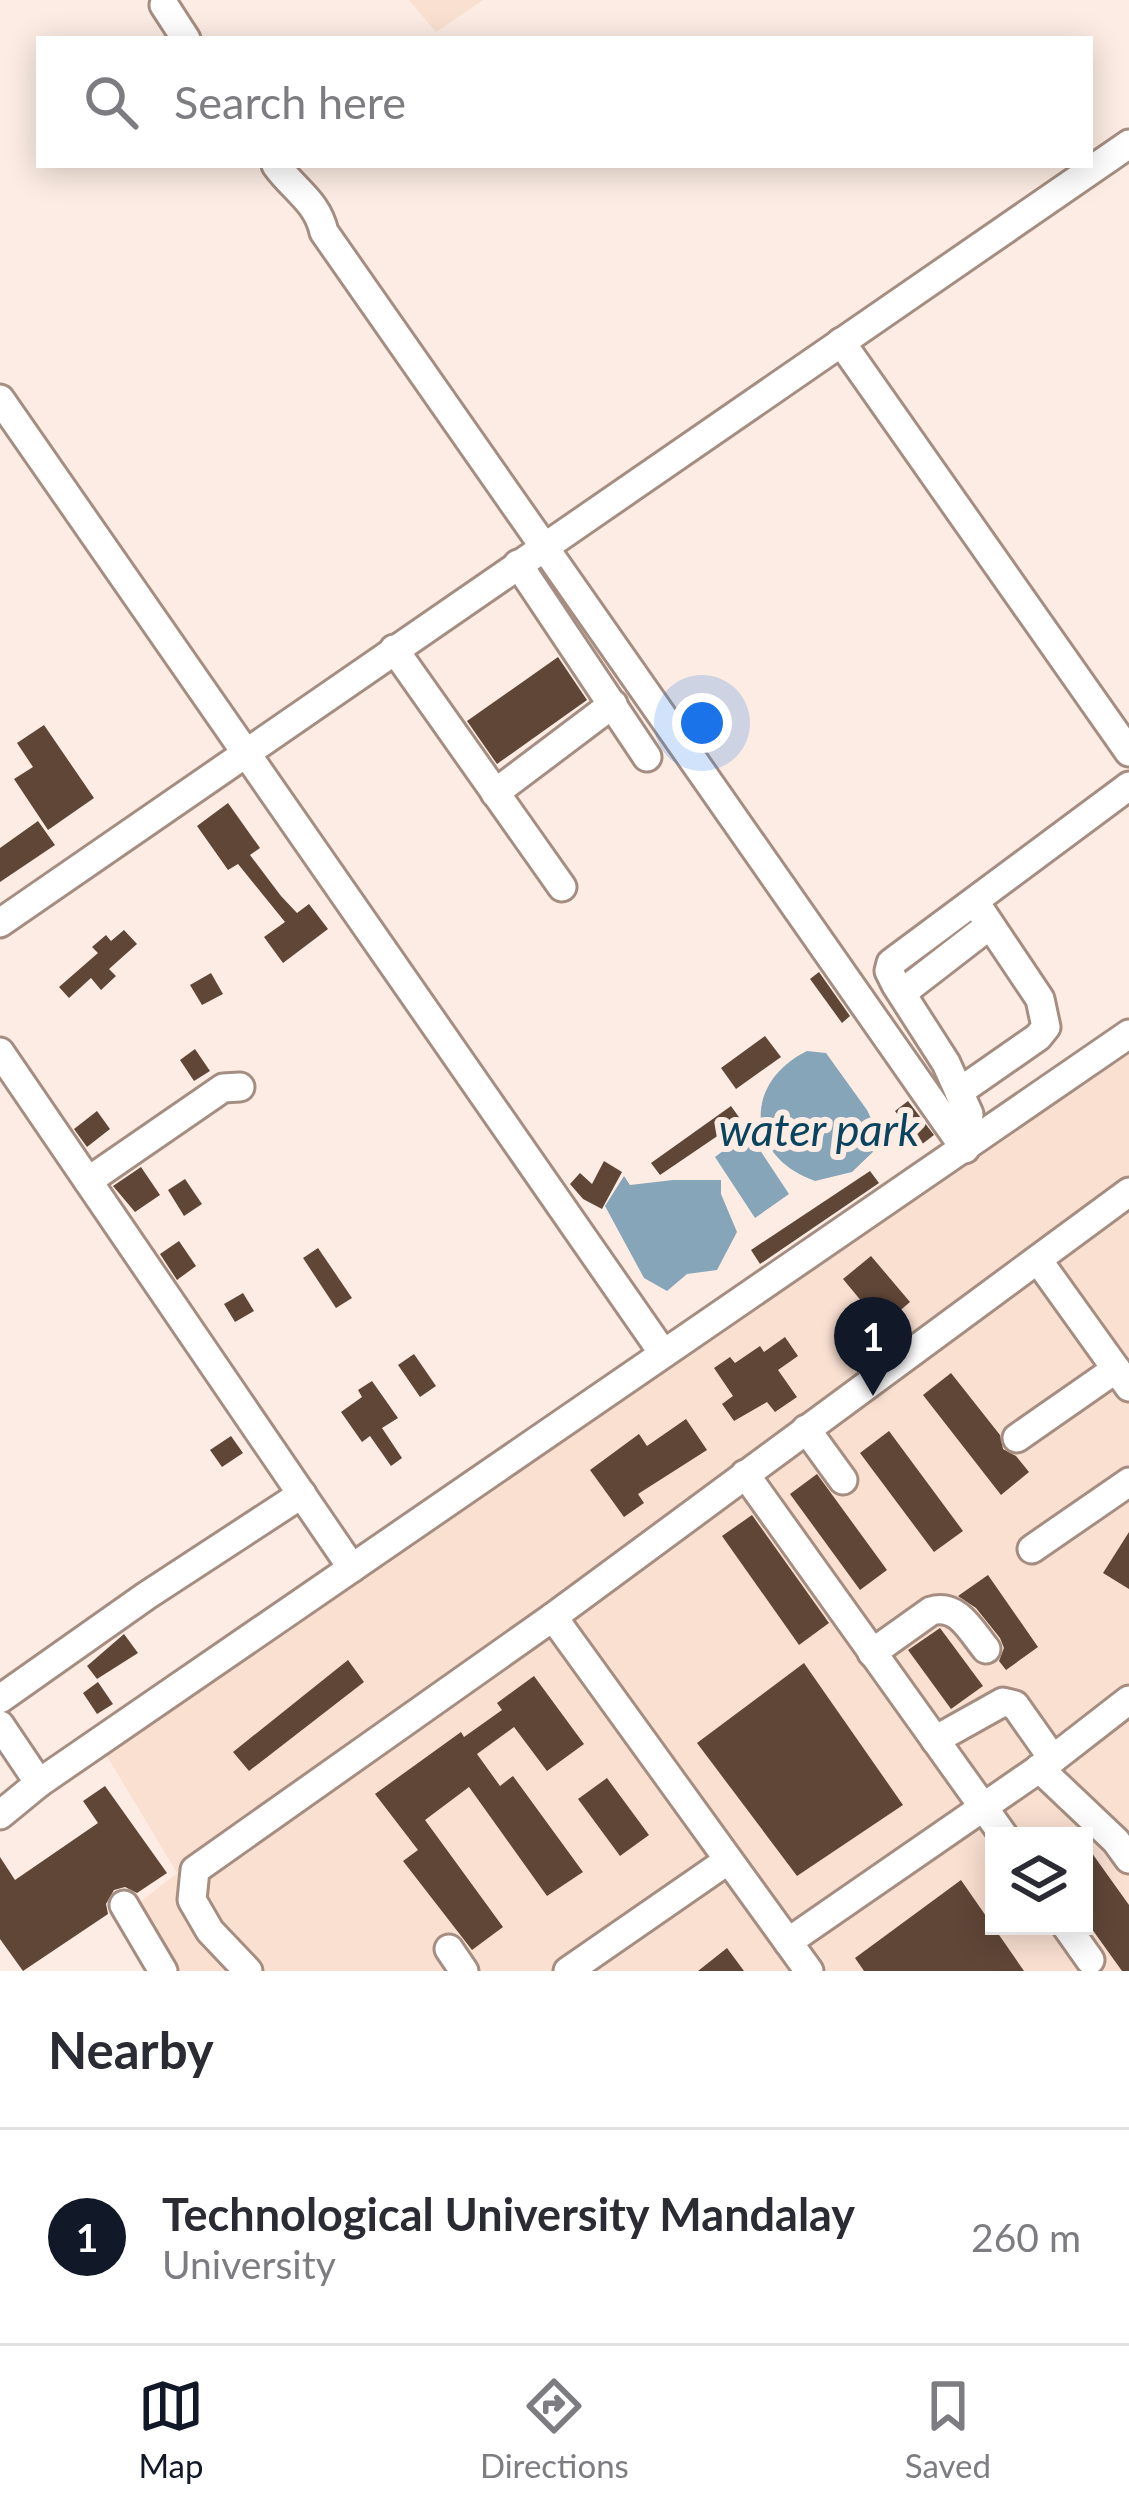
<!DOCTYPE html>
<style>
:root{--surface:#fff;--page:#f7f7f7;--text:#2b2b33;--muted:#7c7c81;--line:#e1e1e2;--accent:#111827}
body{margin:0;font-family:Lato,sans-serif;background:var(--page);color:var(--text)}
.controls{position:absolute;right:36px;bottom:36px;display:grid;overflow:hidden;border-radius:0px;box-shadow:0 6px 30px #0003}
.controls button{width:108px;height:108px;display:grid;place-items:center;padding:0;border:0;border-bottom:3px solid var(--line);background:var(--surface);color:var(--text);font:60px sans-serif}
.you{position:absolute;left:702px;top:723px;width:42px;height:42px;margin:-30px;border:9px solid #fff;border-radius:50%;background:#1a73e8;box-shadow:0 0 0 18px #1a73e833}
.badge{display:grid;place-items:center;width:78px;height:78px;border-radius:50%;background:var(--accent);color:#fff;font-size:39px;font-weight:700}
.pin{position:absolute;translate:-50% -99px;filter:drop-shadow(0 3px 6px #0008)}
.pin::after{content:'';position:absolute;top:63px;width:42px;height:36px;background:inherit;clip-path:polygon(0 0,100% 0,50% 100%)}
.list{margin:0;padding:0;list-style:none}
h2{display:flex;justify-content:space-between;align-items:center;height:156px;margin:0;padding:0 48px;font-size:51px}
h2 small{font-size:39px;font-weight:400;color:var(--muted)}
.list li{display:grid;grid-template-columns:78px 1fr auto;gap:36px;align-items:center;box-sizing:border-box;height:216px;padding:0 48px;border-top:3px solid var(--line)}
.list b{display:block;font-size:45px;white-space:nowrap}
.list p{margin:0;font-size:39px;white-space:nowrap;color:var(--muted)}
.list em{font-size:39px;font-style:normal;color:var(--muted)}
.icon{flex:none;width:66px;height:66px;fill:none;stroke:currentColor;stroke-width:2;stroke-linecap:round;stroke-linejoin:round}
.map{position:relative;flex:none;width:1129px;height:1971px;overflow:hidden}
.search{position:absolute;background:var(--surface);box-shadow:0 6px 30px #0003;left:36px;right:36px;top:36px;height:132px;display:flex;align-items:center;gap:30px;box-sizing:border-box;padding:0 42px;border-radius:0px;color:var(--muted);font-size:45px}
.sheet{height:372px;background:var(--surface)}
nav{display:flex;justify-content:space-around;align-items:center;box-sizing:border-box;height:168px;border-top:3px solid var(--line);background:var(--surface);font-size:33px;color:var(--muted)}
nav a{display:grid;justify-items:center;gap:6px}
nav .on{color:var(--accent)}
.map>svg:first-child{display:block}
</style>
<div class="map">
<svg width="1129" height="1971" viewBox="0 0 1129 1971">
<rect width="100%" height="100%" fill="#fcece3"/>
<g fill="#fae0d1" fill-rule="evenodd">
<path d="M409,0h74l-47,32z"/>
<path d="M1129,1041v930h-969l-41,-52 58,-46 -73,-122zM994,1836h90v90h-90z"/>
</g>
<g fill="#87a5b8">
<path d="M807,1051l19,2 41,57 9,19v20l-24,23 -37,9c-69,-24 -73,-98 -8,-130z"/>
<path d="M748,1132l41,62 -34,24 -40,-61z"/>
<path d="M624,1176l6,9 43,-5h48v14l16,38 -20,38 -30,4 -20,17 -23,-13 -39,-72z"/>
</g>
<g fill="#604637">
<path d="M558,657l29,43 -90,64 -30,-43z"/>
<path d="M44,725l50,73 -46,32 -34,-51 19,-12 -16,-24z"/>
<path d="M228,803l32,45 -10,7 31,41 16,17 12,-9 19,25 -45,34 -19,-26 21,-15 -47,-58 -10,6 -31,-44z"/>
<path d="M38,821l17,24 -55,37v-34z"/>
<path d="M124,930l13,14 -28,25 7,7 -15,14 -10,-12 -22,20 -10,-11 39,-34 -6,-6 14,-12 5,6z"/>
<path d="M819,972l31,44 -8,7 -32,-44z"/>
<path d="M211,973l12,21 -21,11 -12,-20z"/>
<path d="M765,1036l16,21 -45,32 -15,-21z"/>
<path d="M195,1049l15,22 -16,10 -14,-21z"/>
<path d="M908,1101l26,34 -13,10 -26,-34z"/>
<path d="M731,1106l10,14 -81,55 -9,-12z"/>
<path d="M97,1111l13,18 -23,18 -13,-18z"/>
<path d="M604,1161l18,11 -20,37 -19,-10 -13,-15 10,-11 12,11z"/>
<path d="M141,1167l19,28 -25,17 -22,-26z"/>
<path d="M870,1171l9,12 -119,81 -9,-14z"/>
<path d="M185,1179l17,25 -18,12 -16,-26z"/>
<path d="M179,1241l17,25 -19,14 -17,-26z"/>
<path d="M318,1248l34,50 -16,10 -33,-50z"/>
<path d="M871,1256l39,46 -28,24 -39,-47z"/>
<path d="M243,1293l11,18 -19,11 -11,-18z"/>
<path d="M785,1337l13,19 -20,14 19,27 -22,15 -8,-10 -33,19 -12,-17 11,-8 -19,-28 16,-11 5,6 25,-17 4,6z"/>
<path d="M414,1354l22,32 -16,11 -22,-32z"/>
<path d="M951,1373l49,62 3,14 13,7 13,16 -28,23 -78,-100z"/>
<path d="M372,1381l26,37 -16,10 20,30 -11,8 -21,-30 -8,6 -21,-30 21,-15 -4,-7z"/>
<path d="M686,1419l21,31 -69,44 6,9 -20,14 -34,-47 49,-36 8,12z"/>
<path d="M889,1431l74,100 -29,21 -74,-99z"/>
<path d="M231,1436l12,17 -21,14 -12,-17z"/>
<path d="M817,1474l70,96 -27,20 -70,-96z"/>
<path d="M752,1515l77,108 -30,22 -77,-109z"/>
<path d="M1129,1532v57l-26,-16z"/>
<path d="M988,1575l50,72 -32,23 -7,-9 5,-13 -4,-10 -24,-30 -18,-12z"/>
<path d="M940,1628l43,58 -32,23 -43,-59z"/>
<path d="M124,1634l14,19 -41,26 -10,-13z"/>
<path d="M348,1660l16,22 -115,89 -16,-19z"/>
<path d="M804,1663l99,142 -106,71 -100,-133z"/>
<path d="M534,1676l50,68 -37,27 -33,-44 -37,27 23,32 13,-10 70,96 -36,24 -78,-109 -44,33 78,107 -31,23 -69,-89 15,-11 -43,-56 86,-62 3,5 38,-27 -5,-7z"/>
<path d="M98,1682l15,22 -16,10 -14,-21z"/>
<path d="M607,1778l42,57 -29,21 -42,-57z"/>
<path d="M105,1786l62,87 -30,20 -12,-6 -11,3 -8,14 2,10 -85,57 -23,-32v-82l15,23 83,-57 -15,-22z"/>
<path d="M1084,1842l45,63v66h-7l-38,-53z"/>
<path d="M961,1880l63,91h-160l-9,-13z"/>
<path d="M727,1948l17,23h-46z"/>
</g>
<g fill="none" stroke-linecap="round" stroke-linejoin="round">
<defs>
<g id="minor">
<path d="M164,5l22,34"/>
<path d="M276,165c18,25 41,36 48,67l641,917"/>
<path d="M841,342l288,410"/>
<path d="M0,399l663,954"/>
<path d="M518,564l129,193"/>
<path d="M394,649l168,238"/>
<path d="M495,793l118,-89"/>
<path d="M0,923l1129,-779"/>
<path d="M902,993l88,-68"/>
<path d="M0,1052l352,516"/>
<path d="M959,1092l79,-55 8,-10 -6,-28 -65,-97"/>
<path d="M957,1134l11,-12 1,-8 -23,-51 -50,-78 -7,-14 2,-8 238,-177"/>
<path d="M88,1181l135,-93 17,-1"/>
<path d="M1038,1260l91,127"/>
<path d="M806,1429l37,51"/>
<path d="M1017,1438l99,-69"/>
<path d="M745,1474l259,362"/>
<path d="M1032,1549l97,-67"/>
<path d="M553,1617l256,354"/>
<path d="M872,1653l59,-42c27,-8 40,20 55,38"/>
<path d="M0,1699l146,-103 156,-102"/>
<path d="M0,1725l39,58"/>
<path d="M935,1740l68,-38 12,3 38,54"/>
<path d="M1039,1768l77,73 13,18"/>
<path d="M0,1815l39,-32 1090,-749"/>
<path d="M124,1905l39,66"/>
<path d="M1066,1926l24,34"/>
<path d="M788,1942l265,-183 76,-59"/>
<path d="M449,1949l15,22"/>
<path d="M248,1971l-38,-40 -18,-31 3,-30 358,-253 576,-425"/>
<path d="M568,1971l159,-110"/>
</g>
</defs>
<use href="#minor" stroke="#a58e81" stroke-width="33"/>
<use href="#minor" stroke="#fff" stroke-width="27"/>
</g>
<g text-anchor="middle" stroke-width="12" stroke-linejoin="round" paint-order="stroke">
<g font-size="45" font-style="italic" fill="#084460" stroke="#fcece3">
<text x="819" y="1146">water park</text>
</g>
</g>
</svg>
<div class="controls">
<button><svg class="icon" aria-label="layers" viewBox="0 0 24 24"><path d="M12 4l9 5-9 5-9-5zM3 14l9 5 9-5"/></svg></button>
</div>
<div class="you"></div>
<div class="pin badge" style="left:873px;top:1396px">1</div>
<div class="search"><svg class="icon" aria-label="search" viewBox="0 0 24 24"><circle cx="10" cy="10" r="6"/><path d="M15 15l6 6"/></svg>Search here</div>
</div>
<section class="sheet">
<h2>Nearby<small></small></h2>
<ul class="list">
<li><span class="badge">1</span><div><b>Technological University Mandalay</b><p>University</p></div><em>260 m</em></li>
</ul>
</section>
<nav>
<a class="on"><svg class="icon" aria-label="map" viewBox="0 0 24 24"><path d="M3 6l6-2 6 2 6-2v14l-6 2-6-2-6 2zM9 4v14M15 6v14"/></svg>Map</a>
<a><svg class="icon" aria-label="directions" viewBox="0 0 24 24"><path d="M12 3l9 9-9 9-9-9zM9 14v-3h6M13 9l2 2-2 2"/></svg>Directions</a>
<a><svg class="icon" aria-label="saved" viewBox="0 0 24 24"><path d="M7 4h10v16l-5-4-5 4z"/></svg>Saved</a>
</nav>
